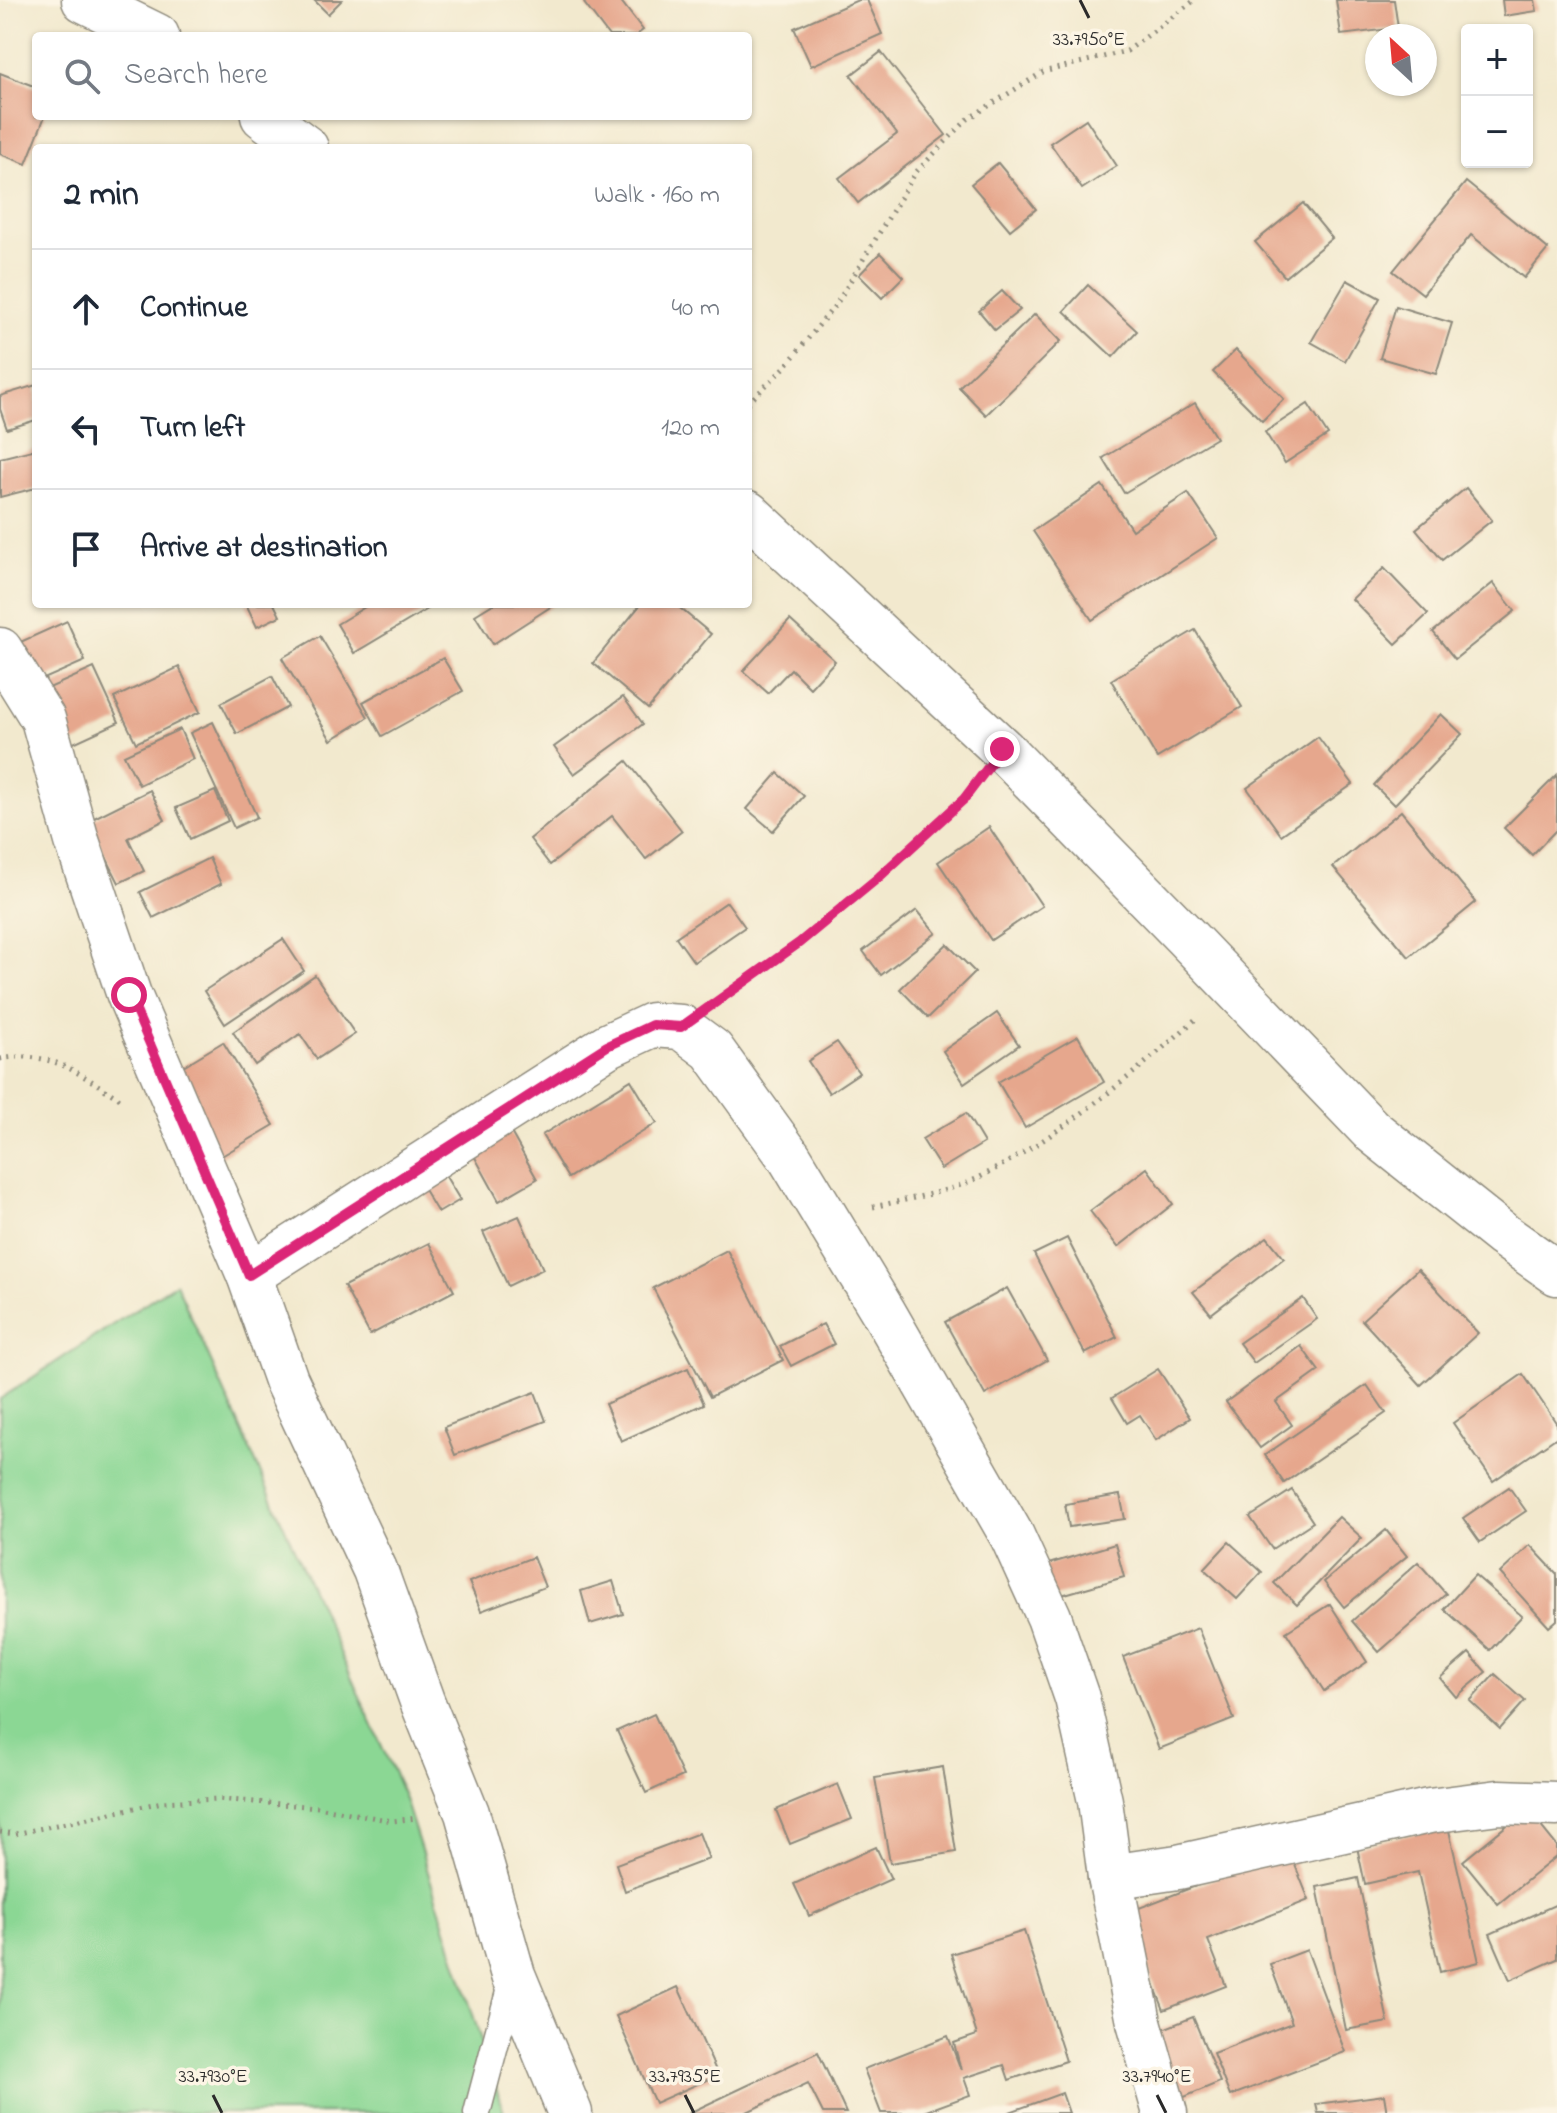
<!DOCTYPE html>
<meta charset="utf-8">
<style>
:root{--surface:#fff;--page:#f2f2f3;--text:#1f2937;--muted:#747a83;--line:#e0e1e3}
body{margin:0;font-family:"Indie Flower",sans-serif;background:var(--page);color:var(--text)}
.controls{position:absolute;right:24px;top:24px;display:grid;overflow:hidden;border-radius:8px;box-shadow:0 2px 6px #0004}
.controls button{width:72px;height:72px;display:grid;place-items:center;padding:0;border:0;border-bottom:2px solid var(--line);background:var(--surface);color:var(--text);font:40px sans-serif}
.compass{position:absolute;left:1365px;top:24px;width:72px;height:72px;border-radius:50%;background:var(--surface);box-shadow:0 2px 6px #0004;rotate:334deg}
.stop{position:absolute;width:24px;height:24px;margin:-18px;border:6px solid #db2777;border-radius:50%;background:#fff}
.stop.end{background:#db2777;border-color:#fff;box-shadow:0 2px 8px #0008}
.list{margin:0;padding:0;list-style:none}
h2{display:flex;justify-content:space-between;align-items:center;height:104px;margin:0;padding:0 32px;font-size:34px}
h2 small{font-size:26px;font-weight:400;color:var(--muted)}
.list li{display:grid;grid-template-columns:52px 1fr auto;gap:24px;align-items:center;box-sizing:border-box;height:120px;padding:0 32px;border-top:2px solid var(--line)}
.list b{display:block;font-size:30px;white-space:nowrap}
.list em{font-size:26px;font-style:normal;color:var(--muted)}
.icon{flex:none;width:44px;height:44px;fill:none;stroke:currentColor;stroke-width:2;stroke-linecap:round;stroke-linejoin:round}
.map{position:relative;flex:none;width:1557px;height:2113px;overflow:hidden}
.search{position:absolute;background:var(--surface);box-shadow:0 2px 6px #0004;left:32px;top:32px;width:720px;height:88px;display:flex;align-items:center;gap:20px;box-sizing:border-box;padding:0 28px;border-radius:8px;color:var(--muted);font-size:30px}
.panel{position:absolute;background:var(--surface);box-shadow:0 2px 6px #0004;left:32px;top:144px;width:720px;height:464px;border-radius:8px}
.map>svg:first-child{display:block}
</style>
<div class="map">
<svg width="1557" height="2113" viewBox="0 0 1557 2113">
<rect width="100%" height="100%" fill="#fcf5e5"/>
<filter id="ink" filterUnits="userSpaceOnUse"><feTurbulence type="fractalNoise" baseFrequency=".0125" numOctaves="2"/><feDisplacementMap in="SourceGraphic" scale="16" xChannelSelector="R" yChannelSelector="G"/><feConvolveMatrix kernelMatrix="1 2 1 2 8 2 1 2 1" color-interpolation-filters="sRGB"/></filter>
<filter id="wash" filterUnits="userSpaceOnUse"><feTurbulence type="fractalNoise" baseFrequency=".006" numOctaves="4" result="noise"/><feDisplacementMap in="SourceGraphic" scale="32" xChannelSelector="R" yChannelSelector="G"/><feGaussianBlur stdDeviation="1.8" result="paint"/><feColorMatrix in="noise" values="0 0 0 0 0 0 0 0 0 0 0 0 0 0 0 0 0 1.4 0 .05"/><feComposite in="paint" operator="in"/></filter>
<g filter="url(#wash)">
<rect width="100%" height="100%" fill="#f2e9ce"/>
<path fill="#8bd794" stroke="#5b8160" stroke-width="2" d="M176,1283l228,513 100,317h-504v-714z"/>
<g id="blocks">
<g fill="#e6a78d">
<path d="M314,0h28l-14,14z"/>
<path d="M587,0h33l23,30 -8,6h-26l-25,-33z"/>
<path d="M858,0h9l15,34 -71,32 -17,-38z"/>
<path d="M1336,0h58l4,28 -57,7z"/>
<path d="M1502,0h33l2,11 -33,5z"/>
<path d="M881,52l65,83 -88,68 -19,-25 58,-44 -46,-59z"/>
<path d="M0,73l36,14v29h9l-19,48 -26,-10z"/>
<path d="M1086,119l31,47 -35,23 -32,-46z"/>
<path d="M998,163l38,46 -26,21 -39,-46z"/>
<path d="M1466,182l82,67 -24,29 -53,-43 -48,59 -30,-23z"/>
<path d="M1303,203l29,35 -47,39 -30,-35z"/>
<path d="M880,253l23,24 -21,21 -23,-23z"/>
<path d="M1347,280l33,18 -35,63 -34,-19z"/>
<path d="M1088,285l49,46 -24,26 -49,-46z"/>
<path d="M1002,291l18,19 -25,20 -16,-19z"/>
<path d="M1396,306l56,17 -16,51 -56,-16z"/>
<path d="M1035,314l26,27 -75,74 -27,-28z"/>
<path d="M1236,350l48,49 -22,22 -49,-49z"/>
<path d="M36,385v35l-29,9 -7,-20v-13z"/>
<path d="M1195,403l21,35 -92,55 -21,-35z"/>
<path d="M1308,404l20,31 -43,28 -20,-31z"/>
<path d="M36,449v39l-36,9v-39z"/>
<path d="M1102,485l30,45 56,-37 30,45 -126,82 -59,-89z"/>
<path d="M1466,488l26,32 -50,40 -26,-31z"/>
<path d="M1384,568l44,46 -32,30 -44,-45z"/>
<path d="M1493,583l22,28 -60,48 -22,-27z"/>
<path d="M246,604h28l6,12 -23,11z"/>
<path d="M370,604h66l-82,49 -17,-29z"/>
<path d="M493,604h62l-62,40 -18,-29z"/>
<path d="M641,604h34l36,30 -63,75 -55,-46z"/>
<path d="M790,620l45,41 -25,27 -19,-19 -23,24 -25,-22z"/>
<path d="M67,621l18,40 -50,22 -19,-39z"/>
<path d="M1195,630l47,77 -85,51 -46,-78z"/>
<path d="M320,636l48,81 -37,23 -49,-82z"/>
<path d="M443,658l20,33 -81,45 -19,-34z"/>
<path d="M179,667l21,45 -64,31 -22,-45z"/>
<path d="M94,668l25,54 -54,25 -25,-55z"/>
<path d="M272,676l16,31 -51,27 -16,-31z"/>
<path d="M623,697l20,27 -69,50 -20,-27z"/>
<path d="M1441,714l21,20 -68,71 -20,-20z"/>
<path d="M213,722l44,95 -23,11 -44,-95z"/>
<path d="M180,729l13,30 -54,26 -15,-30z"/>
<path d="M1318,737l35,47 -72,51 -34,-47z"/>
<path d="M627,761l55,70 -36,28 -34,-43 -62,49 -20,-26z"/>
<path d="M778,773l26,23 -31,35 -26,-22z"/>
<path d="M1557,775v54l-25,26 -28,-27z"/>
<path d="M150,790l15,30 -37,18 16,33 -25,12 -31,-62z"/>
<path d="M215,791l13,30 -38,18 -14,-31z"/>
<path d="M1401,811l75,91 -67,55 -76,-90z"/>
<path d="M989,827l53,79 -51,34 -53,-78z"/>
<path d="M209,858l12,26 -68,34 -13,-26z"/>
<path d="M727,902l18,25 -51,35 -18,-25z"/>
<path d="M917,910l19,23 -55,42 -18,-24z"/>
<path d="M283,939l21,32 -79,53 -21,-33z"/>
<path d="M947,944l28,28 -47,46 -28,-29z"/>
<path d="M315,975l40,59 -38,25 -17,-25 -45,31 -22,-33z"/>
<path d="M997,1013l22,32 -55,38 -21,-32z"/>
<path d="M1078,1036l26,46 -79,46 -27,-46z"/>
<path d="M223,1042l51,83 -54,32 -50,-83z"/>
<path d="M837,1042l22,31 -30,20 -21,-32z"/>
<path d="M631,1080l26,43 -89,55 -26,-43z"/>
<path d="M966,1113l18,30 -43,26 -19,-30z"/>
<path d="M504,1120l33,59 -38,22 -33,-60z"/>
<path d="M1147,1168l26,36 -55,43 -28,-36z"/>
<path d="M442,1170l18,30 -22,13 -18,-30z"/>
<path d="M519,1216l24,53 -35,17 -25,-54z"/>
<path d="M1267,1237l17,21 -73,56 -18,-22z"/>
<path d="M1067,1238l50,99 -32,17 -51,-100z"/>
<path d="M429,1243l25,48 -84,44 -26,-49z"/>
<path d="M727,1250l56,110 -73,37 -57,-109z"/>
<path d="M1418,1269l60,64 -57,52 -59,-65z"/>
<path d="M1007,1288l40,72 -62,35 -40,-73z"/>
<path d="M1303,1298l14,21 -63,44 -15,-20z"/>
<path d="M823,1324l11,20 -43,22 -11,-20z"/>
<path d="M1301,1346l18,25 -43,31 16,23 -32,23 -34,-46z"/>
<path d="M688,1368l16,36 -83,37 -16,-37z"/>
<path d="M1158,1369l32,49 -34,22 -16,-25 -13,8 -15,-25z"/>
<path d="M1523,1374l34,50v13l-64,44 -40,-58z"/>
<path d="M1367,1385l19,28 -102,70 -19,-28z"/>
<path d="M535,1392l11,29 -91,34 -11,-28z"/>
<path d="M1509,1487l17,24 -46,31 -17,-24z"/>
<path d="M1292,1490l21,32 -41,27 -22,-32z"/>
<path d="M1120,1495l5,24 -56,8 -4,-23z"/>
<path d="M1339,1517l23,21 -65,67 -23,-22z"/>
<path d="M1386,1530l21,26 -63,51 -20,-25z"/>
<path d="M1229,1542l33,30 -25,27 -33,-30z"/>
<path d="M1115,1544l9,33 -73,21 -9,-32z"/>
<path d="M1530,1545l27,29v46l-8,7 -49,-54z"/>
<path d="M533,1557l12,30 -64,24 -12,-29z"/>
<path d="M1418,1562l28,32 -67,58 -27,-31z"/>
<path d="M1475,1575l47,41 -32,34 -46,-41z"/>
<path d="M613,1581l10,33 -33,10 -9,-33z"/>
<path d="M1330,1604l37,58 -43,29 -38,-59z"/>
<path d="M1198,1628l36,91 -75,30 -36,-92z"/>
<path d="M1469,1653l17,19 -30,25 -16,-19z"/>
<path d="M1495,1674l30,27 -25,28 -30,-28z"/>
<path d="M654,1714l29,62 -37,17 -29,-62z"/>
<path d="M943,1767l13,85 -66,11 -15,-85z"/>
<path d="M838,1784l14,35 -62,25 -14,-34z"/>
<path d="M1527,1809l30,37v10l-59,48 -35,-43z"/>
<path d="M1448,1826l31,136 -39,10 -22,-100 -53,12 -8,-37z"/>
<path d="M699,1833l10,26 -84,32 -9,-27z"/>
<path d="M876,1847l15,32 -82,37 -15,-32z"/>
<path d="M1289,1850l20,50 -101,40 18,46 -62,24 -38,-97z"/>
<path d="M1358,1878l30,144 -42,8 -29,-143z"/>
<path d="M1557,1904v55l-47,21 -20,-46z"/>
<path d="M1024,1931l42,130 -57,19 -5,-15 -40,13 6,17 -49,18h-40l-17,-44 84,-33 13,34 -7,-27 23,-8 -26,-81z"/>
<path d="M1307,1950l38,102 -115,44 -17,-43 79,-30 -22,-59z"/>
<path d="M678,1987l40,88 -63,28 -39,-87z"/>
<path d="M1193,2017l27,65 -45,19 -27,-66z"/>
<path d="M818,2052l28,61h-23l-15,-30 -63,30h-56z"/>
<path d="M1062,2093l7,20h-62z"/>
<path d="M1384,2095l3,18h-69l-2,-9z"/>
</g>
</g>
</g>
<g filter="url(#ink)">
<use href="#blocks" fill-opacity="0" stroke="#8e8a7c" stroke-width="2"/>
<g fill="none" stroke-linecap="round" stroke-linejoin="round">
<defs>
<path id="lane" d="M477,2113l36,-136"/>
<g id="street">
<path d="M84,0l73,36"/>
<path d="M263,116l43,32"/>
<path d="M748,513l254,236 183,187 186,194 132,105 54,38"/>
<path d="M0,650l43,69 34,122 52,154 120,280 37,105 89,190 47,131 45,112 46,162 57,138"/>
<path d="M249,1275l358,-229 45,-21 29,2 31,23 78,108 94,155 128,223 37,81 28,81 23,103 10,76 29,145 26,91"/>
<path d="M1110,1877l68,-10 251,-56 70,-9 58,2"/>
</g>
</defs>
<use href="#lane" stroke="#8e8a7c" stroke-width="29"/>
<use href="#street" stroke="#8e8a7c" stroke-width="47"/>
<g stroke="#8e8a7c" stroke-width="5" stroke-dasharray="2 6" stroke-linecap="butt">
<path d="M748,403l37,-36 52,-64 79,-131 52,-53 75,-47 84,-21 68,-51"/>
<path d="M721,998l78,-55 80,-66 85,-78 9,-12"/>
<path d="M0,1059c53,-9 77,14 120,40"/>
<path d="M873,1207c31,-7 80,-16 107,-30 80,-41 152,-101 218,-160"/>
<path d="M0,1832l15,2 147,-32 55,-3 101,8 74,14 26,-3"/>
</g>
<use href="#lane" stroke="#fff" stroke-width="26"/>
<use href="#street" stroke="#fff" stroke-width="44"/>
</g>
</g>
<g fill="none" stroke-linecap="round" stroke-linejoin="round" filter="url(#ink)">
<path stroke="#db2777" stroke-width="10" d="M129,995l120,280 358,-229 45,-21 29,2 118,-84 80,-66 85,-78 38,-50"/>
</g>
<path fill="none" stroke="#2b2b2b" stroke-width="3" d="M1080,0l9,18M213,2095l9,18M685,2095l9,18M1157,2095l9,18"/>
<g font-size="20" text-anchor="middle" fill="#2b2b2b" stroke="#fcf5e5" stroke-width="7" stroke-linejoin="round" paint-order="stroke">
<text x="1089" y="45">33.7950°E</text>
<text x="213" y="2082">33.7930°E</text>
<text x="685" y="2082">33.7935°E</text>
<text x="1157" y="2082">33.7940°E</text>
</g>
</svg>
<div class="controls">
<button>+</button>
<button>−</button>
</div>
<svg class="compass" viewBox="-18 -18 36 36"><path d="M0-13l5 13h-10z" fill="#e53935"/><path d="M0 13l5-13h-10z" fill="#747a83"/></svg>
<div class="stop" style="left:129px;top:995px"></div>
<div class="stop end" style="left:1002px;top:749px"></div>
<div class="search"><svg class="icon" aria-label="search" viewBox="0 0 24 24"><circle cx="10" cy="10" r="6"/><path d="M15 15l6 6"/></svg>Search here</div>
<section class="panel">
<h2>2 min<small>Walk · 160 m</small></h2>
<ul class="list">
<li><svg class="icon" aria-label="ahead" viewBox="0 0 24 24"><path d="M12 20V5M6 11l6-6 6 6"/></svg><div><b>Continue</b></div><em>40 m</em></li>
<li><svg class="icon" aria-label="left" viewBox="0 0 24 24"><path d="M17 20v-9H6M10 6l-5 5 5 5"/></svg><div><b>Turn left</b></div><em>120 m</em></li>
<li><svg class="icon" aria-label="arrive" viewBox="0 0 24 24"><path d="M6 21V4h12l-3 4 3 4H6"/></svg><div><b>Arrive at destination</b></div></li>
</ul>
</section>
</div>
